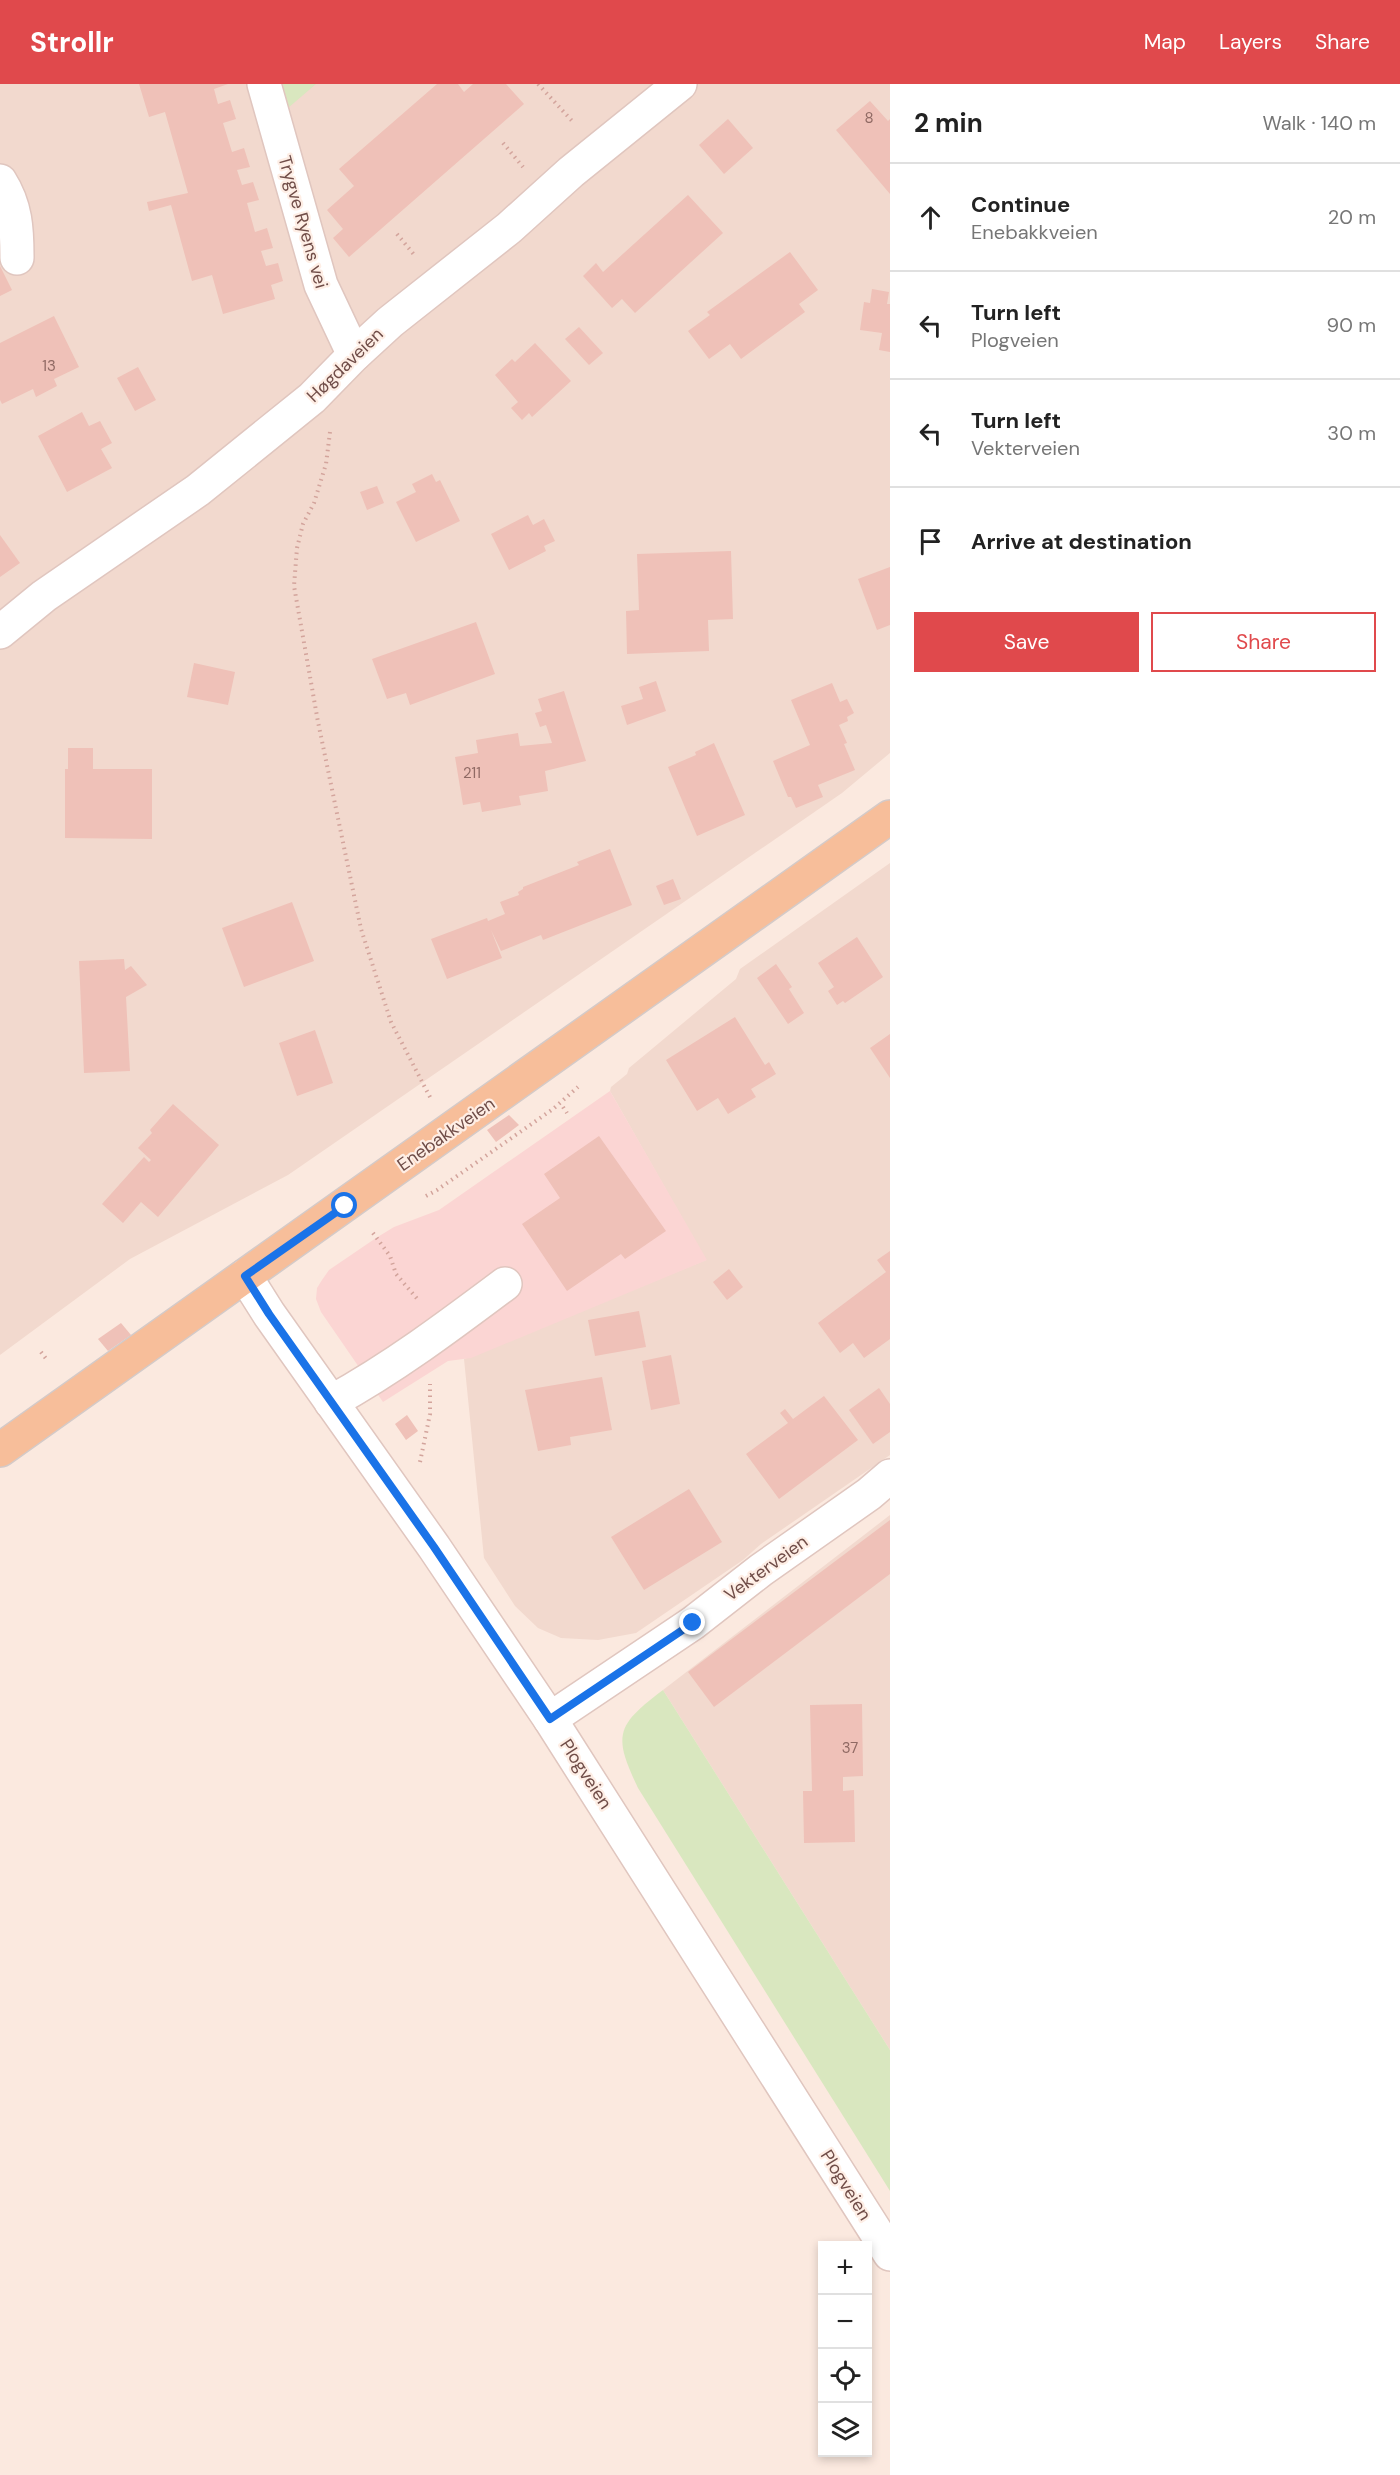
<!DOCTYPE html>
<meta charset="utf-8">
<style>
:root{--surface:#fff;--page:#f2f2f2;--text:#222;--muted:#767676;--line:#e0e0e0;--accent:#e0494c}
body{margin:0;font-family:"DM Sans",sans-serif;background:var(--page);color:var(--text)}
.controls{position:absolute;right:18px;bottom:18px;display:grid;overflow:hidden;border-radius:0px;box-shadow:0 3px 9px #0003}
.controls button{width:54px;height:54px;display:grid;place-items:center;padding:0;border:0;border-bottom:2px solid var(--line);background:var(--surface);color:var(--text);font:30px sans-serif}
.stop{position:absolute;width:18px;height:18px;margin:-14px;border:4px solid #1a73e8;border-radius:50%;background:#fff}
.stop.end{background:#1a73e8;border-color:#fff;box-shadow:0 2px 6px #0008}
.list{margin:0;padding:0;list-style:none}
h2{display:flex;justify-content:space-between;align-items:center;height:78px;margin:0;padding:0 24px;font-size:26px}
h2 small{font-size:20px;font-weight:400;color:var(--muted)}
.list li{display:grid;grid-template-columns:39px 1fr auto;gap:18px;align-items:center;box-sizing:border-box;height:108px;padding:0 24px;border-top:2px solid var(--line)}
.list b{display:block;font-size:22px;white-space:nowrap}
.list p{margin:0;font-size:20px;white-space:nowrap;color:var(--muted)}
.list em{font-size:20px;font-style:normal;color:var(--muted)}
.actions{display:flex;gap:12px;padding:18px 24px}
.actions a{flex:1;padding:14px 0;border:2px solid var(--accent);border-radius:0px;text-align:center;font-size:21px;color:var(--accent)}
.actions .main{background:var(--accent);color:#fff}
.icon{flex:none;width:33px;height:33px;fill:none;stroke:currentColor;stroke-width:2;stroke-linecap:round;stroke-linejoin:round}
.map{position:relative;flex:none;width:890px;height:2391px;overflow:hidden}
header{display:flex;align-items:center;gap:36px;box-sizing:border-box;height:84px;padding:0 30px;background:var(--accent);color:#fff}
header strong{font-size:28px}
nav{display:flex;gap:33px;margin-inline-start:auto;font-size:21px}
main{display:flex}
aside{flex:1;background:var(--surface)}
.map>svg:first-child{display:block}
</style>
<header>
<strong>Strollr</strong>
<nav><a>Map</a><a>Layers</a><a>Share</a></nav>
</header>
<main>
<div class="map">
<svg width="890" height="2391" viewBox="0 0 890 2391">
<rect width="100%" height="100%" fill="#fbe9df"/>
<g fill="#f2d9ce">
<path d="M0,0h890v669l-48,40 -554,382 -158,84 -130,96z"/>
<path d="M890,779v592l-129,89 -18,16 -107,73 -38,7 -37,-2 -23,-10 -23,-22 -31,-48 -20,-199 242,-99 -96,-169 1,-4 16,-13 2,-6 107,-89 4,-10z"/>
<path d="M890,1431v535l-227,-360z"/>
</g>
<path fill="#fbd5d3" d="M610,1007l97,169 -236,98 -23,3 -65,41 -62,-90 -5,-13 1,-11 5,-8 7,-10 47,-32 18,-11 45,-17z"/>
<g fill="#d9e7bf">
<path d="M283,0h33l-28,24z"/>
<path d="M663,1606l227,360v141l-252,-403c-26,-54 -21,-63 25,-98z"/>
</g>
<g fill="#efc1b8">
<path d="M139,0h89l-14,5 4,15 12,-4 6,19 -13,4 9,29 12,-4 6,19 -13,3 5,15 11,-3 6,18 -12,3 8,29 12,-4 6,20 -12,3 5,15 12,-3 5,18 -12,4 4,14 -52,15 -11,-39 -20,6 -21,-76 -22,6 -2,-9 41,-9 -23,-81 -16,5z"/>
<path d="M437,0h21l6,8 9,-8h33l18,20 -175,153 -16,-19 10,-9 -16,-19 27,-24 -15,-17z"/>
<path d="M870,17l18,20 2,-2v75l-54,-64z"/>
<path d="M728,35l25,29 -29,26 -25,-29z"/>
<path d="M688,111l35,38 -88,80 -13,-14 -10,9 -29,-32 13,-13 7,9z"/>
<path d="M790,168l28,38 -19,14 6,8 -64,47 -11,-15 -21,15 -21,-28 22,-16 -3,-3z"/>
<path d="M0,182l12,24 -12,6z"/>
<path d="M872,205l17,3 -2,12h3v48l-11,-2 3,-17 -22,-3 4,-28 6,1z"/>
<path d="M54,232l25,51 -25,12 3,7 -21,11 -3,-8 -31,15 -2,-4v-57z"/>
<path d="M579,243l24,26 -14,12 -24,-26z"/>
<path d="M535,259l36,38 -39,36 -3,-4 -7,7 -11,-12 7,-6 -23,-27 17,-16 3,3z"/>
<path d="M138,283l18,33 -21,11 -18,-33z"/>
<path d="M82,328l7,14 11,-5 12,22 -11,6 11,19 -45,24 -29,-56z"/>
<path d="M432,390l4,8 4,-2 20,41 -44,21 -20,-40 20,-10 -4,-8z"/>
<path d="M377,402l7,17 -17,7 -7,-18z"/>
<path d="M528,431l5,10 11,-6 11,22 -11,5 2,5 -37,19 -18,-36z"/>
<path d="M0,451l20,28 -20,14z"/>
<path d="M731,467l2,68 -25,1 1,31 -82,3 -1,-43 13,-1 -2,-56z"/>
<path d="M890,483v58l-13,5 -19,-51z"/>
<path d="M476,538l19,52 -85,31 -4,-12 -19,6 -15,-40z"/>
<path d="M194,579l41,9 -7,33 -41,-8z"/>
<path d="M656,597l10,30 -39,14 -6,-19 22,-7 -4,-12z"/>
<path d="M832,599l8,19 7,-3 7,14 -7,4 1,4 -9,4 8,18 -3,1 11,26 -37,15 5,12 -27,11 -5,-11h-3l-15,-36 37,-16 -19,-45z"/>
<path d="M564,607l22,70 -41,10 3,20 -29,5 2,9 -39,7 -2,-10 -17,3 -8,-48 23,-4 -2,-13 42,-7 2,13 32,-3 -6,-18 -6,2 -5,-14 7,-2 -4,-12z"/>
<path d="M714,659l31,72 -48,21 -29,-69 28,-12 -1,-3z"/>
<path d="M68,664h25v21h59v70l-87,-1v-69h3z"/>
<path d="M610,765l22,56 -89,35 -2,-5 -40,16 -10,-21 11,28 -55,21 -16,-40 56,-21 1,3 17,-7 -5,-12 19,-7 -1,-3 5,-3v-2l56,-22 -2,-3z"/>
<path d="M673,795l8,20 -17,6 -8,-19z"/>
<path d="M292,818l22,59 -70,26 -22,-59z"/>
<path d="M857,853l26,40 -38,26 -2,-2 -6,4 -9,-14 6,-4 -16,-24z"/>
<path d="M124,875l1,11 6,-4 16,19 -21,12 4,74 -46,2 -5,-112z"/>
<path d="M776,880l16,23 -3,2 15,24 -16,11 -31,-46z"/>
<path d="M735,933l30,48 4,-3 7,12 -25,15 5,8 -28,17 -10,-16 -21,13 -31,-51z"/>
<path d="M315,946l18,53 -36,13 -18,-53z"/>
<path d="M890,950v44l-20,-30z"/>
<path d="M173,1020l46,41 -61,72 -17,-15 -18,21 -21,-19 42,-47 5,5 2,-2 -13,-12 14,-15 -2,-3z"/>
<path d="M509,1031l10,10 -23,17 -9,-12z"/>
<path d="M599,1052l67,95 -41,28 -4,-5 -54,37 -45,-67 38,-26 -16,-24z"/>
<path d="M890,1167v88l-26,19 -11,-15 -13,10 -22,-30 68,-51 -9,-12z"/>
<path d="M729,1185l14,18 -16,13 -14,-18z"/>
<path d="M639,1227l7,36 -51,9 -7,-36z"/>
<path d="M121,1239l10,12 -23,16 -10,-12z"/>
<path d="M671,1271l9,49 -29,6 -9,-49z"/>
<path d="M602,1293l10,53 -42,7 1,8 -33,6 -13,-61z"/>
<path d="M879,1304l11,16v28l-17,12 -24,-34z"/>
<path d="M824,1312l34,44 -79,59 -33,-45 42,-31 -8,-10 5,-4 8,10z"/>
<path d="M407,1331l11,16 -12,9 -11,-16z"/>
<path d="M689,1405l33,53 -78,48 -33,-53z"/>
<path d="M890,1436v54l-176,133 -26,-35z"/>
<path d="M862,1620l1,72 -20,1v14l11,-1 1,52 -51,1 -1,-52h9l-2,-86z"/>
</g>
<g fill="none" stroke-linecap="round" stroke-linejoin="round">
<defs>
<g id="minor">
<path d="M264,0l57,201 33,70"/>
<path d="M0,97c16,25 17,48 17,77"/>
<path d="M0,548l44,-36 154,-106 114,-92 42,-43 36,-33 119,-94 62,-56 109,-88"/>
<path d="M245,1192l24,38 165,233 116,172 340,535"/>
<path d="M331,1318c62,-34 118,-76 174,-118"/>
<path d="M550,1635l143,-96 68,-53 108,-76 21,-18"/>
</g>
<path id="major" d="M0,1366l890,-633"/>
</defs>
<use href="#minor" stroke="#e0c6bf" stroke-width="36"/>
<use href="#major" stroke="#d4cac8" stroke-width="36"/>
<g stroke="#d3a49c" stroke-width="4" stroke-dasharray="1.5 4.5" stroke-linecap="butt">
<path d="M538,0l36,39"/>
<path d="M503,59l20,24"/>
<path d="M397,150l19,23"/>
<path d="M330,348l-4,32 -12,39 -11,21 -6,24 -3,38 24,136 43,207 30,93 40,77"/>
<path d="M563,1023l4,6"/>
<path d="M426,1112l11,-6 116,-81 25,-22"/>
<path d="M373,1149l17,23 6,18 23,27"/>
<path d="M41,1268l6,8"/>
<path d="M420,1378l10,-48v-30"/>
</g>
<use href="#minor" stroke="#fff" stroke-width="33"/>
<use href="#major" stroke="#f7be9a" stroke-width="33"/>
</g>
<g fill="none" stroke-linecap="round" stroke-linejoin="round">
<path stroke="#1a73e8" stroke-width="8" d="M345,1122l-100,70 24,38 165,233 116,172 143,-96"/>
</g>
<g text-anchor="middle" stroke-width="4.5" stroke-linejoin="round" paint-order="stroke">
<g font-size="15" fill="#906a64">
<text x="869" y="39">8</text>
<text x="49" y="287">13</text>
<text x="472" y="694">211</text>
<text x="850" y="1669">37</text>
</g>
<g font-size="18" fill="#704d48" stroke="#feeee5">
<text transform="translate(303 138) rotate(74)" y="6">Trygve Ryens vei</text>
<text transform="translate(345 281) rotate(-44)" y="6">Høgdaveien</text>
<text transform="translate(446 1050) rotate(-35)" y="6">Enebakkveien</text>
<text transform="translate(766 1484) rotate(-36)" y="6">Vekterveien</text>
<text transform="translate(586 1690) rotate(57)" y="6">Plogveien</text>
<text transform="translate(846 2101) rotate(58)" y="6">Plogveien</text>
</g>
</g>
</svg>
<div class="controls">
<button>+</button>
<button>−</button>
<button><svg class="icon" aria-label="locate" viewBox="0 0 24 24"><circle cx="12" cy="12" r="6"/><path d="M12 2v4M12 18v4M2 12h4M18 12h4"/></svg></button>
<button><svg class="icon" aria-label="layers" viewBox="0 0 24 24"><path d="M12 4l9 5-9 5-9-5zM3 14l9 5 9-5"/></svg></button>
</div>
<div class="stop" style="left:345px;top:1122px"></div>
<div class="stop end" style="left:693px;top:1539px"></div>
</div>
<aside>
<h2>2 min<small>Walk · 140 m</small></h2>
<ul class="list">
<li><svg class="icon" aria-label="ahead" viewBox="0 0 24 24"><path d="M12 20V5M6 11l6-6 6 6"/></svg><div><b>Continue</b><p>Enebakkveien</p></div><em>20 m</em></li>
<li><svg class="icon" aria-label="left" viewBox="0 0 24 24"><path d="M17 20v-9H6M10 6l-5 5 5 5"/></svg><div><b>Turn left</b><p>Plogveien</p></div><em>90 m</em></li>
<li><svg class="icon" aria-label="left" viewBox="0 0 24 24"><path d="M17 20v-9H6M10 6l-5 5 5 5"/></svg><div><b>Turn left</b><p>Vekterveien</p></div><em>30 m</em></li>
<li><svg class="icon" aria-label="arrive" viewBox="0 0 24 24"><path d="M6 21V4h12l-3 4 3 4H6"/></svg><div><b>Arrive at destination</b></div></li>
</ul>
<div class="actions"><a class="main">Save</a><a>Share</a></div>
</aside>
</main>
